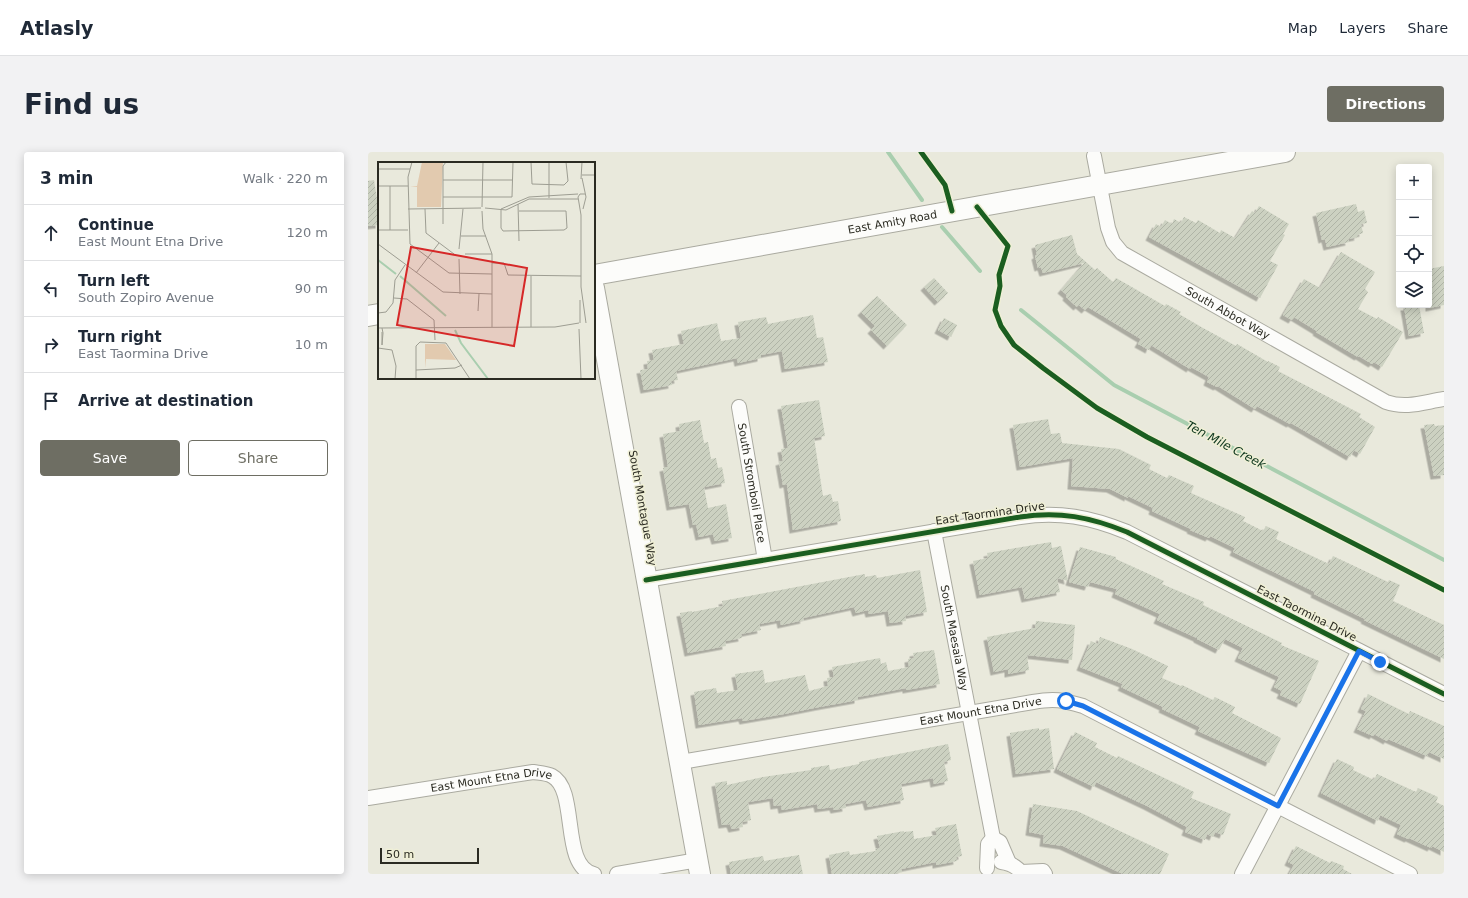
<!DOCTYPE html>
<meta charset="utf-8">
<style>
:root{--surface:#fff;--page:#f2f2f3;--text:#1f2937;--muted:#747a83;--line:#e0e1e3;--accent:#6e6e63}
body{margin:0;font-family:"DejaVu Sans",sans-serif;background:var(--page);color:var(--text)}
.controls{position:absolute;right:12px;top:12px;display:grid;overflow:hidden;border-radius:4px;box-shadow:0 2px 10px #0003}
.controls button{width:36px;height:36px;display:grid;place-items:center;padding:0;border:0;border-bottom:1px solid var(--line);background:var(--surface);color:var(--text);font:20px sans-serif}
.scale{position:absolute;left:12px;bottom:10px;width:99px;box-sizing:border-box;padding-left:4px;border:2px solid #2b2b22;border-top:0;font-size:11px;line-height:14px;white-space:nowrap;color:#2b2b22;-webkit-text-stroke:3px #efefd6;paint-order:stroke}
.stop{position:absolute;width:12px;height:12px;margin:-9px;border:3px solid #1a73e8;border-radius:50%;background:#fff}
.stop.end{background:#1a73e8;border-color:#fff;box-shadow:0 1px 4px #0008}
.list{margin:0;padding:0;list-style:none}
h2{display:flex;justify-content:space-between;align-items:center;height:52px;margin:0;padding:0 16px;font-size:17px}
h2 small{font-size:13px;font-weight:400;color:var(--muted)}
.list li{display:grid;grid-template-columns:26px 1fr auto;gap:12px;align-items:center;box-sizing:border-box;height:56px;padding:0 16px;border-top:1px solid var(--line)}
.list b{display:block;font-size:15px;white-space:nowrap}
.list p{margin:0;font-size:13px;white-space:nowrap;color:var(--muted)}
.list em{font-size:13px;font-style:normal;color:var(--muted)}
.actions{display:flex;gap:8px;padding:12px 16px}
.actions a{flex:1;padding:9px 0;border:1px solid var(--accent);border-radius:4px;text-align:center;font-size:14px;color:var(--accent)}
.actions .main{background:var(--accent);color:#fff}
.icon{flex:none;width:22px;height:22px;fill:none;stroke:currentColor;stroke-width:2;stroke-linecap:round;stroke-linejoin:round}
.map{position:relative;flex:none;width:1076px;height:722px;overflow:hidden;border-radius:4px}
header{display:flex;align-items:center;gap:24px;box-sizing:border-box;height:56px;padding:0 20px;background:var(--surface);border-bottom:1px solid var(--line)}
header strong{font-size:19px}
nav{display:flex;gap:22px;margin-inline-start:auto;font-size:14px}
.intro{display:flex;align-items:center;justify-content:space-between;box-sizing:border-box;height:96px;padding:0 24px}
h1{margin:0;font-size:28px}
.button{padding:10px 18px;border-radius:4px;background:var(--accent);color:#fff;font-size:14px;font-weight:700}
main{display:flex;gap:24px;padding:0 24px}
aside{flex:1;background:var(--surface);border-radius:4px;box-shadow:0 2px 10px #0003}
.map>svg:first-child{display:block}
</style>
<header>
<strong>Atlasly</strong>
<nav><a>Map</a><a>Layers</a><a>Share</a></nav>
</header>
<div class="intro"><h1>Find us</h1><a class="button">Directions</a></div>
<main>
<aside>
<h2>3 min<small>Walk · 220 m</small></h2>
<ul class="list">
<li><svg class="icon" aria-label="ahead" viewBox="0 0 24 24"><path d="M12 20V5M6 11l6-6 6 6"/></svg><div><b>Continue</b><p>East Mount Etna Drive</p></div><em>120 m</em></li>
<li><svg class="icon" aria-label="left" viewBox="0 0 24 24"><path d="M17 20v-9H6M10 6l-5 5 5 5"/></svg><div><b>Turn left</b><p>South Zopiro Avenue</p></div><em>90 m</em></li>
<li><svg class="icon" aria-label="right" viewBox="0 0 24 24"><path d="M7 20v-9h11M14 6l5 5-5 5"/></svg><div><b>Turn right</b><p>East Taormina Drive</p></div><em>10 m</em></li>
<li><svg class="icon" aria-label="arrive" viewBox="0 0 24 24"><path d="M6 21V4h12l-3 4 3 4H6"/></svg><div><b>Arrive at destination</b></div></li>
</ul>
<div class="actions"><a class="main">Save</a><a>Share</a></div>
</aside>
<div class="map">
<svg width="1076" height="722" viewBox="0 0 1076 722">
<defs>
<pattern id="building-hatch" width="6" height="6" patternUnits="userSpaceOnUse"><rect width="6" height="6" fill="#ccd1c1"/><path d="M-1 1l2-2M0 6l6-6M5 7l2-2" fill="none" stroke="#afb4a6"/></pattern>
<filter id="shadow"><feDropShadow dx="-3.5" dy="3.5" stdDeviation="0" flood-color="#0004"/></filter>
</defs>
<rect width="100%" height="100%" fill="#e9e9dc"/>
<g fill="none" stroke-linecap="round" stroke-linejoin="round">
<g stroke="#a9ceaf" stroke-width="4">
<path d="M520,0l34,48"/>
<path d="M574,75l38,44"/>
<path d="M653,158l93,75 330,175"/>
</g>
</g>
<g fill="url(#building-hatch)" filter="url(#shadow)">
<path d="M6,28l5,32v13l-11,1v-45z"/>
<path d="M988,52l2,8 6,-2 3,13 -6,1 2,9 -6,2 1,2 -10,2 1,3 -22,5 -2,-8 -3,1 -6,-27z"/>
<path d="M891,54l30,18 -6,10 2,1 -15,26 8,4 -18,33 -111,-61 7,-13 5,3 4,-7 7,4 2,-5 7,4 3,-6 12,6 2,-3 22,13 1,-3 14,8 17,-27 3,2z"/>
<path d="M704,83l5,19 18,16 2,-2 16,14 3,-4 49,28 1,-2 15,8 -2,2 24,14 33,18 1,-2 31,18v-1l12,6 -2,4 83,43 -2,3 16,10 -15,27 -6,-4 -4,7 -59,-34 -1,1 -33,-18 -2,3 -37,-23 -1,1 -10,-5 2,-5 -18,-10 -1,2 -39,-24 -2,5 -11,-6 3,-5 -53,-32 -3,3 -6,-5 -2,2 -11,-10 1,-2 -6,-5 23,-27 -41,10 -2,-6 -3,1 -3,-12 2,-1 -2,-10z"/>
<path d="M973,100l34,20 -10,17 3,3 -10,17 19,10 1,-2 25,15 -21,35 -8,-5 -2,2 -13,-8 -1,1 -42,-25 1,-1 -23,-14 -2,3 -9,-5 21,-36 16,9z"/>
<path d="M1076,114v39l-15,3v-39z"/>
<path d="M566,126l14,15 -10,9 -14,-15z"/>
<path d="M509,144l30,29 -20,21 -16,-16 4,-4 -14,-14z"/>
<path d="M1039,153h12l5,28 -15,3 -5,-29h3z"/>
<path d="M445,163l4,23 6,-1 5,25 -43,7 -3,-18 -21,4v3l-23,5 -1,-5 -61,13 2,9 -7,1 1,4 -28,5 -4,-20 8,-1 -1,-8 7,-1 -2,-10 32,-6 -3,-13 36,-8 4,18 20,-3 -3,-16 28,-5 2,7z"/>
<path d="M576,166l13,7 -6,12 -13,-7z"/>
<path d="M451,248l6,36 -11,2 9,58 8,-2 2,8 5,-1 3,20 -48,9 -6,-46 -4,1 -4,-23 4,-1 -2,-12 7,-1 -7,-42z"/>
<path d="M680,267l3,15 9,-1 2,10 57,6 32,16 -2,4 18,9 2,-3 25,11 -3,7 54,24 -2,4 20,10 3,-5 13,6 -3,7 53,25 4,-8 55,26 1,-2 11,5 -7,16 51,24v34l-80,-39 1,-1 -51,-25 1,-2 -82,-40 2,-4 -25,-12 -1,2 -19,-8 1,-1 -39,-18 1,-3 -25,-12v2l-18,-9 -39,-3 2,-28 -53,9 -7,-42z"/>
<path d="M332,268l4,23 4,-1 3,17 5,-1 2,10 4,-1 3,16 -21,4 4,21 18,-4 6,34 -17,3 -2,-7 -14,3 -3,-13 -3,1 -4,-21 -19,3 -7,-39 5,-1 -5,-33 17,-3 -1,-7z"/>
<path d="M1066,272l1,2 9,-1v50l-10,1 -10,-51z"/>
<path d="M683,390l1,6 9,-2 7,35 -11,-3 3,14 -35,7 -3,-12 -42,8 -7,-34 15,-3 -1,-5z"/>
<path d="M712,395l36,10v2l48,22 -2,3 42,18 -1,3 79,38 -1,2 38,16 -19,43 -20,-9 2,-4 -8,-4 5,-10 -41,-19 5,-10 -18,-9 -6,11 -22,-11v-1l-40,-18 3,-6 -45,-20 2,-5 -27,-7 -2,5 -19,-5z"/>
<path d="M552,418l7,42 -22,4 1,5 -16,2 -2,-12 -19,3 -1,-4 -12,3 -2,-6 -51,11 1,2 -23,5 -1,-5 -21,4 2,6 -20,4 1,4 -17,3 1,5 -38,7 -8,-40 12,-2v1l31,-6 -1,-5 143,-27v3l11,-2 1,3z"/>
<path d="M668,469l39,4 -3,35 -45,-5 2,15 -21,4v-5l-14,3 -7,-35 48,-9z"/>
<path d="M732,485l32,12 36,17 -6,12 19,8 1,-1 31,15 2,-3 20,10 -3,6 49,25 -12,25 -71,-32 2,-4 -38,-18 1,-2 -42,-20 2,-3 -43,-17 11,-26 7,3z"/>
<path d="M566,498l6,34 -34,6v-2l-48,9v3l-39,7 -35,7 -41,7 -1,-3 -43,7 -5,-33 22,-4 1,5 21,-3 -3,-16 28,-4 2,13 40,-8 4,16 19,-5 -1,-8 7,-1 -2,-10 48,-9 1,6 5,-2 2,9 21,-4 -1,-8 6,-1 -1,-5z"/>
<path d="M1000,542l41,20 1,-3 34,15v33l-15,-7 -2,4 -39,-17 -1,2 -13,-7 -1,2 -16,-7 9,-18 -5,-2z"/>
<path d="M671,576v2l10,-2 5,41 -38,5 -6,-41z"/>
<path d="M707,580l22,11 -2,4 22,11 1,-2 76,36 -3,6 40,16 -8,21 -8,-3 -2,5 -6,-3 -2,6 -20,-8 2,-5 -40,-21 -51,-24 -2,5 -37,-18z"/>
<path d="M580,592l3,16 -7,2 4,19 -14,3 -1,-6 -32,6 3,16 -36,7 -2,-7 -21,4 1,4 -12,2 -1,-3 -15,2 -1,-5 -35,6 -1,-5 -7,1 -1,-8 -25,4 3,18 -9,2 1,5 -11,2 -2,-5 -8,1 -7,-42 12,-2v4l36,-8 48,-7v-2l18,-3 1,5 29,-6v-2z"/>
<path d="M969,607l17,8 -1,3 21,10 3,-6 39,18 2,-4 20,9 -2,5 8,4v46l-12,-6 -1,2 -22,-10 -1,1 -11,-5 4,-9 -21,-10 -2,6 -57,-28z"/>
<path d="M665,652l44,7 92,43 -9,20h-37l-60,-28 -20,-3 1,-8 -15,-3z"/>
<path d="M588,672l6,32 -6,1 1,4 -21,4v-3l-35,7 1,3 -8,2h-62l-3,-19 20,-4 1,4 26,-4 -1,-2 5,-1 -3,-12 27,-5v1l9,-1 1,8 23,-4 -2,-7z"/>
<path d="M928,694l34,17 1,-2 13,5 -1,3 9,5h-63l5,-9 -6,-3z"/>
<path d="M431,703l4,19h-72l-2,-12 34,-6 1,5z"/>
</g>
<g fill="none" stroke-linecap="round" stroke-linejoin="round">
<defs>
<g id="street">
<path id="s1" d="M726,4l14,72 5,14 9,11 264,149c20,7 38,0 58,-3"/>
<path id="s2" d="M371,255l26,153"/>
<path id="s3" d="M566,379l59,307"/>
<path d="M278,428l374,-63c39,-6 70,0 107,15l317,162"/>
<path id="s4" d="M313,610l352,-60c22,-4 29,-2 50,4l327,168"/>
<path id="s5" d="M0,646l165,-26c6,1 13,1 19,4 27,14 8,91 42,98"/>
<path d="M633,710c9,1 16,4 21,12"/>
<path d="M619,716l1,-24 5,-6 7,4 9,21"/>
<path d="M653,720l22,-1 2,3"/>
<path d="M249,722l81,-14"/>
<path d="M874,722l117,-223"/>
</g>
<g id="secondary">
<path id="s6" d="M226,123l691,-123"/>
<path d="M226,136l106,586"/>
<path d="M0,164l11,-2"/>
</g>
</defs>
<use href="#street" stroke="#aaaaa0" stroke-width="16"/>
<use href="#secondary" stroke="#aaaaa0" stroke-width="22"/>
<use href="#street" stroke="#fcfcfa" stroke-width="14"/>
<use href="#secondary" stroke="#fcfcfa" stroke-width="20"/>
<defs>
<g id="cycleway">
<path d="M553,0l24,33 7,26"/>
<path d="M609,55l31,39 -9,29 1,11 -5,24 6,16 13,19 29,23 54,40 50,29 297,153"/>
<path d="M278,428l374,-63c39,-6 70,0 107,15l317,162"/>
</g>
</defs>
<use href="#cycleway" stroke="#efefd6" stroke-width="8"/>
<use href="#cycleway" stroke="#1b5e20" stroke-width="5"/>
</g>
<g fill="none" stroke-linecap="round" stroke-linejoin="round">
<path stroke="#1a73e8" stroke-width="5" d="M698,549l17,5 195,100 81,-155 21,11"/>
</g>
<g text-anchor="middle" stroke-width="3" stroke-linejoin="round" paint-order="stroke">
<g font-size="11" fill="#2b2b22" stroke="#efefd6">
<text dy="4" stroke="none"><textPath href="#s6" startOffset="303">East Amity Road</textPath></text>
<text dy="4" stroke="none"><textPath href="#s1" startOffset="224">South Abbot Way</textPath></text>
<text dy="4" stroke="none"><textPath href="#s2" startOffset="77">South Stromboli Place</textPath></text>
<text transform="translate(275 356) rotate(80)" y="4">South Montague Way</text>
<text transform="translate(622 361) rotate(-8)" y="4">East Taormina Drive</text>
<text transform="translate(939 461) rotate(27)" y="4">East Taormina Drive</text>
<text dy="4" stroke="none"><textPath href="#s3" startOffset="109">South Maesaia Way</textPath></text>
<text dy="4" stroke="none"><textPath href="#s4" startOffset="304">East Mount Etna Drive</textPath></text>
<text dy="4" stroke="none"><textPath href="#s5" startOffset="125">East Mount Etna Drive</textPath></text>
</g>
<g font-size="12" font-style="italic" fill="#0d361d" stroke="#efefd6">
<text transform="translate(858 293) rotate(28)" y="4">Ten Mile Creek</text>
</g>
</g>
<g transform="translate(10 10)">
<rect width="217" height="217" fill="#e9e9dc"/>
<path d="M44,0h21l-2,45h-24v-20l-7,-1h7zM47,182h20l11,16 -30,-1 -1,9z" fill="#e2caaf"/>
<path fill="none" stroke="#a9ceaf" stroke-width="2" d="M0,98l18,14M22,114l46,40M77,168l6,13 27,36"/>
<path fill="none" stroke="#9d9d92" stroke-width="1" d="M34,0l-4,15 2,67 39,29 43,1M153,0l1,22 32,1 4,-4 -2,-19M0,7h32M204,13h13M204,16l4,19 -3,12M203,17l1,-17M65,18h70M0,24h30M12,24v44M207,32h-5l-2,3 3,18v72l5,36M65,35h69l1,-35M171,36v-36M140,42l1,37M104,45l1,-45M107,46l21,2 23,-11h49M30,47l73,-1M47,47l1,24 28,21M123,47v19l2,3 61,-1 3,-2 -1,-17h-47M123,47l28,-12 49,-3M104,49l1,18 9,25v73M65,62v-58l3,-4M0,68h30M83,74h25M0,82l65,48 49,2M81,87l4,-40M87,92h27M81,97l1,35M114,101h12l4,12 73,1M38,111l23,-30M16,136l13,1 27,21 1,20M100,149l1,-17M0,151l8,-1 7,-9 2,-23 10,-15M202,161v-23M153,165v-51M0,166l177,-1 24,-4M4,166l1,5 -1,12v-13M201,167l2,50M0,186l14,2 4,16 -1,13M38,208l39,-2 7,-3M38,217v-33l4,-4 26,1 24,36"/>
<path fill="#d62828" fill-opacity="0.15" stroke="#d62828" stroke-width="2" d="M33,85l116,21 -13,78 -117,-21z"/>
<rect width="217" height="217" fill="none" stroke="#2b2b22" stroke-width="2"/>
</g>
</svg>
<div class="controls">
<button>+</button>
<button>−</button>
<button><svg class="icon" aria-label="locate" viewBox="0 0 24 24"><circle cx="12" cy="12" r="6"/><path d="M12 2v4M12 18v4M2 12h4M18 12h4"/></svg></button>
<button><svg class="icon" aria-label="layers" viewBox="0 0 24 24"><path d="M12 4l9 5-9 5-9-5zM3 14l9 5 9-5"/></svg></button>
</div>
<div class="scale">50 m</div>
<div class="stop" style="left:698px;top:549px"></div>
<div class="stop end" style="left:1012px;top:510px"></div>
</div>
</main>
